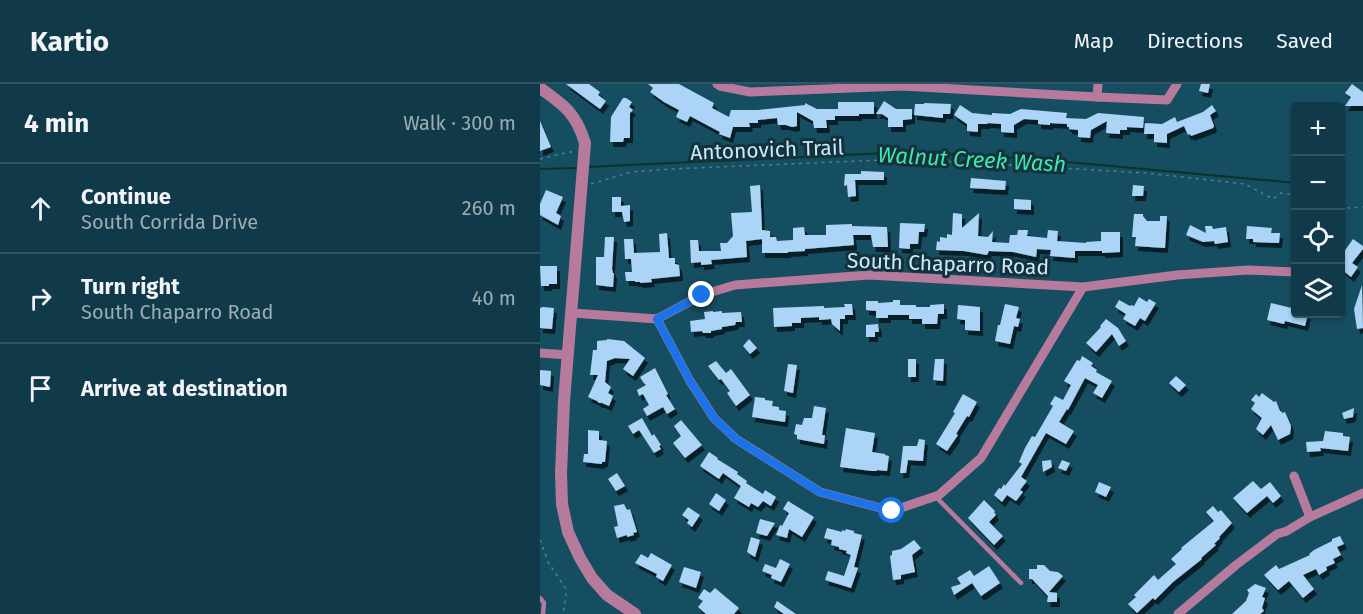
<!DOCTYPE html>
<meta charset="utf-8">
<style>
:root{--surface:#103a49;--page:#1e4553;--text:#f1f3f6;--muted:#9cadb4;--line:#305461}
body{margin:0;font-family:"Fira Sans",sans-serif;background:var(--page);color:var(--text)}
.controls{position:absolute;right:18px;top:18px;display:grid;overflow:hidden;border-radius:6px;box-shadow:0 2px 4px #0004}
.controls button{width:54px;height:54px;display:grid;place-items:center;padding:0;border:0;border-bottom:2px solid var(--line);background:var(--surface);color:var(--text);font:30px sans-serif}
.stop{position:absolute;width:18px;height:18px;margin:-14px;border:4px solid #1a73e8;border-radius:50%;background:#fff}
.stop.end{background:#1a73e8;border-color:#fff;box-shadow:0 2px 6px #0008}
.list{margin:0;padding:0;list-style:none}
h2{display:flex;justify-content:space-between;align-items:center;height:78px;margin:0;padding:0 24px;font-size:26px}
h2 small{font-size:20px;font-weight:400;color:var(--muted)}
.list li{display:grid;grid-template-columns:39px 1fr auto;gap:18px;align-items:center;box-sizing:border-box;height:90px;padding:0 24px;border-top:2px solid var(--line)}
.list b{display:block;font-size:22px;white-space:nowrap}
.list p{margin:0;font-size:20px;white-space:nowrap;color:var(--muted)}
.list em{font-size:20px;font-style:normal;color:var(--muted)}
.icon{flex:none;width:33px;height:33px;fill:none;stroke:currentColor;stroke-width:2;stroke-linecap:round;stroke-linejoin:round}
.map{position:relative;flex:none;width:823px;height:530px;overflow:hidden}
header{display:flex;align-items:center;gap:36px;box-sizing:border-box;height:84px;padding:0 30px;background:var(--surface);border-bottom:2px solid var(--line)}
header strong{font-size:28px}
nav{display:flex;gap:33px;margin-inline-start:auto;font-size:21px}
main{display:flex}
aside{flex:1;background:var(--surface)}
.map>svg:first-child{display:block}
</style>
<header>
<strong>Kartio</strong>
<nav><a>Map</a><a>Directions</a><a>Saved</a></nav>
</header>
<main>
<aside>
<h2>4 min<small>Walk · 300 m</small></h2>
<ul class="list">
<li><svg class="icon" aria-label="ahead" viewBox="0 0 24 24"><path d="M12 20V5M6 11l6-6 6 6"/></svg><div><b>Continue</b><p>South Corrida Drive</p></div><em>260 m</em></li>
<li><svg class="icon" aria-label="right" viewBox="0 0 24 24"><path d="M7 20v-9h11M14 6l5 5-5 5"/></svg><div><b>Turn right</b><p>South Chaparro Road</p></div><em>40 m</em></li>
<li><svg class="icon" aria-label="arrive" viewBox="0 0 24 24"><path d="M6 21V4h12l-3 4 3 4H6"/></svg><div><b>Arrive at destination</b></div></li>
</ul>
</aside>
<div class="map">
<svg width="823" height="530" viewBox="0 0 823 530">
<defs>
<filter id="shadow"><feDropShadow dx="3" dy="5" stdDeviation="0" flood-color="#0009"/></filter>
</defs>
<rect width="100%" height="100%" fill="#164e61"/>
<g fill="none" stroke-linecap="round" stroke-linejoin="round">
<g stroke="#0b3425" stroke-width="2">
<path d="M46,83l324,-15 124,7 262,24"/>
<path d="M0,85l37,-1"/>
</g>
</g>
<g fill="#acd4f7" filter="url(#shadow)">
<path d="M26,0h23l11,8 -2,3 8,6 -6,8z"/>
<path d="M108,0h31l35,19 -2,5 17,9 2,-7h27l47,-5v-2l12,6h21v-7h36v12h-15v2h-24v4h-9l1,8h-13l-1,-7 -16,-9v14l-5,1 -6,-2h-8l-1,-7 -19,2v3h-9l1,4h-17l-3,11 -11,-4 1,-2 -30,-16 -3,6 -11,-5 3,-7 -15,-8 -14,-10 3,-4z"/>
<path d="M661,0h9l-2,9 -9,-2z"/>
<path d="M812,0l11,8v14h-18l6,-9 -6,-4z"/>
<path d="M83,14h3l6,4 -3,5 4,3 -3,3v25h-6l-1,4h-13l1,-25z"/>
<path d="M344,17l12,8h16v10l-9,1v7h-15v-9l-6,-4h-6z"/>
<path d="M384,19l27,1 -1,10h-7v4l-29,-3 1,-11h9z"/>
<path d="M420,21l12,8 20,2v-2l18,1 11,-5 46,4 -1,5 20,1 12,-6 46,4 -1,11 -16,-1v3h-7v4l-14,-1 1,-12 -16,9 -1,8 -12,-1v-7l-9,-1v-2h-2v-3l-17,-1v2l-12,-1v-4l-14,-1 -10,6v8l-13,-1v-8l-13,-1 -1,1h-9v8l-11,-1v-7l-13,-9z"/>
<path d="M672,21l4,6 -6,4 4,11 -1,2 -22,8 -1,-2 -2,1 -4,-9 -17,8v9l-13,-1v-8h-10l1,-11 17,1 13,-7 2,5 26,-10z"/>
<path d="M0,37l11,26 -11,4z"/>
<path d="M321,87l23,1v8h-29l1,16 -8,1 -1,-12 -3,1 1,-12h16z"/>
<path d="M431,94l35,3 -1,9 -35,-2z"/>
<path d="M220,101l2,45 8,1v6h6l1,4 16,-1v-12l11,-1 1,8h21v-10l26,-1v2l35,1 1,20h-15l-2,-12h-18l1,10 -49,4v2l-17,1v1h-26v-14l-16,2 1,16 -36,3 1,4 -11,1v-3l-10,1 -1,-23h8l1,11h22l-1,-8h7l6,-7 -2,-23 21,-1 -2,-26z"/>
<path d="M593,101l11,1 -1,10h-11z"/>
<path d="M6,106l17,7 -7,16 5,3 -3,9 -18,-10v-11z"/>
<path d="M72,113h9v9l9,-1v16l-6,1 -2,-10h-10z"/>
<path d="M474,115l17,1v10l-17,-1z"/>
<path d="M413,129l9,1v14l17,-15 -1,23 10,1 5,-6 -1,11 17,1 1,-8h7l1,-5h10l-1,6 20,2 1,-8 10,1 -1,10 29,2v-1l15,-1v-9h19v20l-18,1v-2h-27v7l-25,-2 1,-6 -14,-1 -1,8 -23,-5 -24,-1 -2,4 -23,-4 -28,-1 1,-9 3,1v-5l7,1v-4l5,1z"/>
<path d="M594,130h9v2l4,5h13v-5h7l-2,32 -30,-2 1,-9h-4z"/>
<path d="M360,139l25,1 -1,8h-5l-1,12h-8v5l-11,-1z"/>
<path d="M650,141l16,8 -1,-7h7l1,3 13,-2 2,15 -13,2 -1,-3 -11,1 -17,-7z"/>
<path d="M707,142l25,2 -1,5h9l-1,10 -26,-1v-3h-7z"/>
<path d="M127,149l2,25h6v6l4,1 1,11 -29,3 1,3 -12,1v-1h-5v-1h-9l-1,-9h7l-1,-13h-6l-1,-20h9l1,14 26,-1 -1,-18z"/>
<path d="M65,153h9l-2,32 1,4h1l-1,14 -17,-2v-28h8z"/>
<path d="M813,155l10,7v3l-11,14 6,4 -7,10 -10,-8v-13z"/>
<path d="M0,182h17v18h-8v2h-8z"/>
<path d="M822,201l1,43 -6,1 -3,-20z"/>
<path d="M599,213l8,5 2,-3 7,4 -11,18 -5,-3 -5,8 -12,-7 3,-5 -11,-7 4,-7 11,6 1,-1 3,1z"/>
<path d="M353,216h7v5h16v2h14v-2l14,-1v10h-6l-1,10h-15v-5h-13v-4h-21v3h-12v-7l-10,-1v-9h12v2l15,-1z"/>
<path d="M731,219l25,6v5h12l-3,12 -20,-5 -1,3 -17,-4z"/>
<path d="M304,220h8l1,11h-8v4h-5v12l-8,-7 -1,-5 -12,1v-3l-18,1v5h-9v3l-18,1 -1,-19 51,-2v2l21,-1z"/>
<path d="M465,220l14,3 -3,11 4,1 -2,8 -4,-1 -4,18 -15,-3 3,-16h2z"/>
<path d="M418,221l22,2v24l-15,-1v-10l-8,-1z"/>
<path d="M3,223l11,1 -2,21 -12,-1v-20z"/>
<path d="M173,227v1l9,-1v2l19,-1 1,10h-6l-1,3 -13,2v2l-11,2v2h-8l-1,-2 -11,1 -1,-11 15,-2 -1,-7z"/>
<path d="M566,235l12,9 8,13 -7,5 -7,-12 -16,18 -10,-9 15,-16 -1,-1z"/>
<path d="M338,240l1,8h-4v5h-9v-12z"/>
<path d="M67,255l17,2 21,17 -12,18 -10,-7 7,-10 -15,-1 -8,3 -2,21 6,5 -3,6 5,3 -4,10 -7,-3h-3l-2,-2 -9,-4 10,-22h-8l3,-25h4v-9l10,-1z"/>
<path d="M209,255l8,9 -7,6 -7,-8z"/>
<path d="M542,272l11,7 -2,3 6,4 -1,2 16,9 -10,17 -9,-5 5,-8 -13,-7 -17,32 -1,-1 -8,13 15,9 -8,13 -20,-11 -25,44 6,4 -7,9 3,2 -7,9 -9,-6 -5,7 -8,-7 5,-7 2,1 3,-5 1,2 17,-22 -3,-2 6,-14 7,-12 3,1 18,-31 -3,-2 5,-8 8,4 8,-15 -7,-4 13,-21 3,1z"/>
<rect x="368" y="275" width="8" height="18"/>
<path d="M395,275h9l-1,22 -10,-1z"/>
<path d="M176,277l10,12 5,-4 19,26 -14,11 -9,-13 3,-2 -9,-12 -2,1 -11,-14z"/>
<path d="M248,280l9,1 -4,28 -9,-2z"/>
<path d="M115,284l13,26 -2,1 9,14 -8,5 -4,-7 -16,9 -4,-7 6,-4 -6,-11 -4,2 -2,-6 9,-5 -3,-3 -3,-5z"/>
<path d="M0,286l11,1 -1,16 -10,-2z"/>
<path d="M636,292l10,9 -7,7 -10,-9z"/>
<path d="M722,309l12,9 2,-1 4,10h1l1,2 3,-1 6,14 -1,8 -12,6 -7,-15 -8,10 -7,-6 6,-11 -11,-9 4,-6 -4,-3 5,-6 3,3z"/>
<path d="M423,310l14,8 -8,15 -2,-1 -11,18 2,1 -11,16 -11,-7 19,-31 -2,-1z"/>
<path d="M215,313l10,1v2l8,1 -1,5 7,1v3l7,1 -1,11 -33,-5z"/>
<path d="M274,322l12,2 -4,27h3l-1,9 -27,-5v-4l-3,-1 2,-10 6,1 2,-7h8z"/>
<path d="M814,324l-1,9 -9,2 -2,-6z"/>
<path d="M102,334l10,18 2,-2 7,11 -2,1 2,3 -7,4 -15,-23 -6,4 -5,-8z"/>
<path d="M141,336l21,25 -17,13 -12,-15 8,-7 -7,-10z"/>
<path d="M306,344l29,5 -3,19 13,2v1l4,1 -2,15 -10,-1v1h-5l-32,-4z"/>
<path d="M48,346l11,1v9l8,1 -2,21h-3v2l-19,-2 1,-8h4z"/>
<path d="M785,347l18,2v3l7,1 -2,14 -28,-3 1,3 -14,1 -1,-10 17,-1z"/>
<path d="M379,355l6,1 -2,21 -15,-1 -2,13h-6l3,-27h14z"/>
<path d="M169,368l9,6 -1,1 21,13 -1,2 10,7 -1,2 17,11 2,-4 11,7 -5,9 -8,-5 -5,6 -7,-4 -2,4 -15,-9 7,-12 -18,-13 -4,6 -19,-13z"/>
<path d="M511,376l1,7 -9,5 -1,-11z"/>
<path d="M522,376l8,3 -4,8 -8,-3z"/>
<path d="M77,389l8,13 -9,5 -8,-12z"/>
<path d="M713,397l8,8 9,-7 11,14 -8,7 -6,-7 -20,17 -14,-15z"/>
<path d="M559,398l12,5 -5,10 -11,-5z"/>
<path d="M176,409l10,7 -7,11 -10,-7z"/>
<path d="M444,416l11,11 -1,1 2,3 -7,7 14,14 -9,9 -26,-27z"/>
<path d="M248,417l26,16 -12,20 -13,-8 -2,9 -11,-3 4,-10 2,1 7,-13 -6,-4z"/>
<path d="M84,420l3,6 3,-1 7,23 -4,1 1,2 -7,2v-2l-10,3 -3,-11 4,-1 -4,-20z"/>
<path d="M673,422l5,6 3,-2 11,13 -13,14 1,1 -6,6 2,1 -15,13 1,1 -29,23 -18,18 -2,-2 -16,15 -9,-9 8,-7 -2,-2 20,-20 4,5 18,-16 -5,-5 11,-10 -1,-1 33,-27 -8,-9z"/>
<path d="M148,423l12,8 -8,12 -5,-4 2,-3 -7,-5z"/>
<path d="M220,435l15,4 -8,13 -11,-3z"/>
<path d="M287,444l15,4v-2l3,1 1,-2 8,2v2l8,2 -8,32 4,1 -7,20 -26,-8 3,-9 16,5 7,-21 -5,-2 1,-2 -8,-2v-2l-8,-2 1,-5 -8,-2z"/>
<path d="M800,452l4,8 -7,3 4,8 -8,4 2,4 -9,4 1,3 -8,5 -3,-6 -13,6 11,14 -11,9 -14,-17 -11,9 -14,-15 12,-10 3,4 31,-14 -1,-1 5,-4 18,-9v-2z"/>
<path d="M211,453l9,3 -5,17 -8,-5z"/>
<path d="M374,456l7,8 -9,7 3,17 -14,3v4l-8,1 -3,-24 2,-1v-4l9,-2z"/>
<path d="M111,469l21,12 -9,16 -7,-4 1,-3 -22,-11 6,-9 7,4z"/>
<path d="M240,475l10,5 -9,18 -10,-4 1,-3 -10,-4 3,-7 11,4z"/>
<path d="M497,481h7l6,6 8,1 5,4 -14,16 8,1v9h-10l1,-6 -16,-17h-3v-10h8z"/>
<path d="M449,482l11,17 -19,13 -9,-13 -18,12 -3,-8 10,-3 -4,-6 13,-8 4,6z"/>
<path d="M144,483l17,5 -5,16 -17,-6z"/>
<path d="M715,500l11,4 -4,9 3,1 -3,10 2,3 -4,3h-28l14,-13 3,-8 -2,-3z"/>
<path d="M175,504l24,20 -5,6h-28l-8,-7 5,-6 -5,-3 6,-9 6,4z"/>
<path d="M237,517l19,13h-12l-10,-7z"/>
</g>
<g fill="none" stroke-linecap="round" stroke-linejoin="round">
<g stroke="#4e7f91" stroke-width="1.5" stroke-dasharray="3 4.5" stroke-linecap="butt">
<path d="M0,75l29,-7h6"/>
<path d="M51,100l40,-12 40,-3 235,-10 240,14 99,11 28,15 8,-6 15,2"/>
<path d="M800,122l9,2 14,-1"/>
<path d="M0,456l8,22 18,27v6l-3,19"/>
</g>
<g stroke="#b67b9c" stroke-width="4.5">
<path d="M395,412l86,87"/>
<path d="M0,514l4,5 -1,11"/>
</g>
<g stroke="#b67b9c" stroke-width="9">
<path d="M177,0l3,2 30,6 152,-6 195,11 70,3 10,-16"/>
<path d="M557,13l1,-13"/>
<path d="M32,229l85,6 45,-24 33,-10 134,-10 214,12 94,-12 71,-5 46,2"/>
<path d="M117,235l33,62 24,37 22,21 84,53 72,19 47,-16 42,-37 102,-171"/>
<path d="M0,269l28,2"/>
<path d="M754,392l16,41 53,-24"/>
<path d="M638,530l58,-49 41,-31 10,-3 23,-14"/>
</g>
<path stroke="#b67b9c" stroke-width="12" d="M0,4c24,17 36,25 45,55l-21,258 -3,72 1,31 6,28 12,26 12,20 15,17 28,19"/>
</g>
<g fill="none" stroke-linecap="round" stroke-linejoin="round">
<path stroke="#1a73e8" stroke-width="8" d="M162,211l-45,24 33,62 24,37 22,21 84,53 72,19"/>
</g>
<g text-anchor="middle" stroke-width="6" stroke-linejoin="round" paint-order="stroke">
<g font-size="21" fill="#c9ebf9" stroke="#14313c">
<text transform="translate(227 66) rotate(-2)" y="7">Antonovich Trail</text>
<text transform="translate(408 180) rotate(2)" y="7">South Chaparro Road</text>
</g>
<g font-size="22" font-style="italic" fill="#3ce8ae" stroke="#14313c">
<text transform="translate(432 75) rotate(3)" y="8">Walnut Creek Wash</text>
</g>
</g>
</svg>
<div class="controls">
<button>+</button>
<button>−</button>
<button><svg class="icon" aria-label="locate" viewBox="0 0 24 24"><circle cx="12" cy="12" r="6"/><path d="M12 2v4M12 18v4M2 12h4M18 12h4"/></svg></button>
<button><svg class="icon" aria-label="layers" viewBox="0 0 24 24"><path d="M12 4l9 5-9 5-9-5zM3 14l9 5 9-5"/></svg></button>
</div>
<div class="stop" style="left:352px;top:427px"></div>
<div class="stop end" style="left:162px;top:211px"></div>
</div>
</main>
